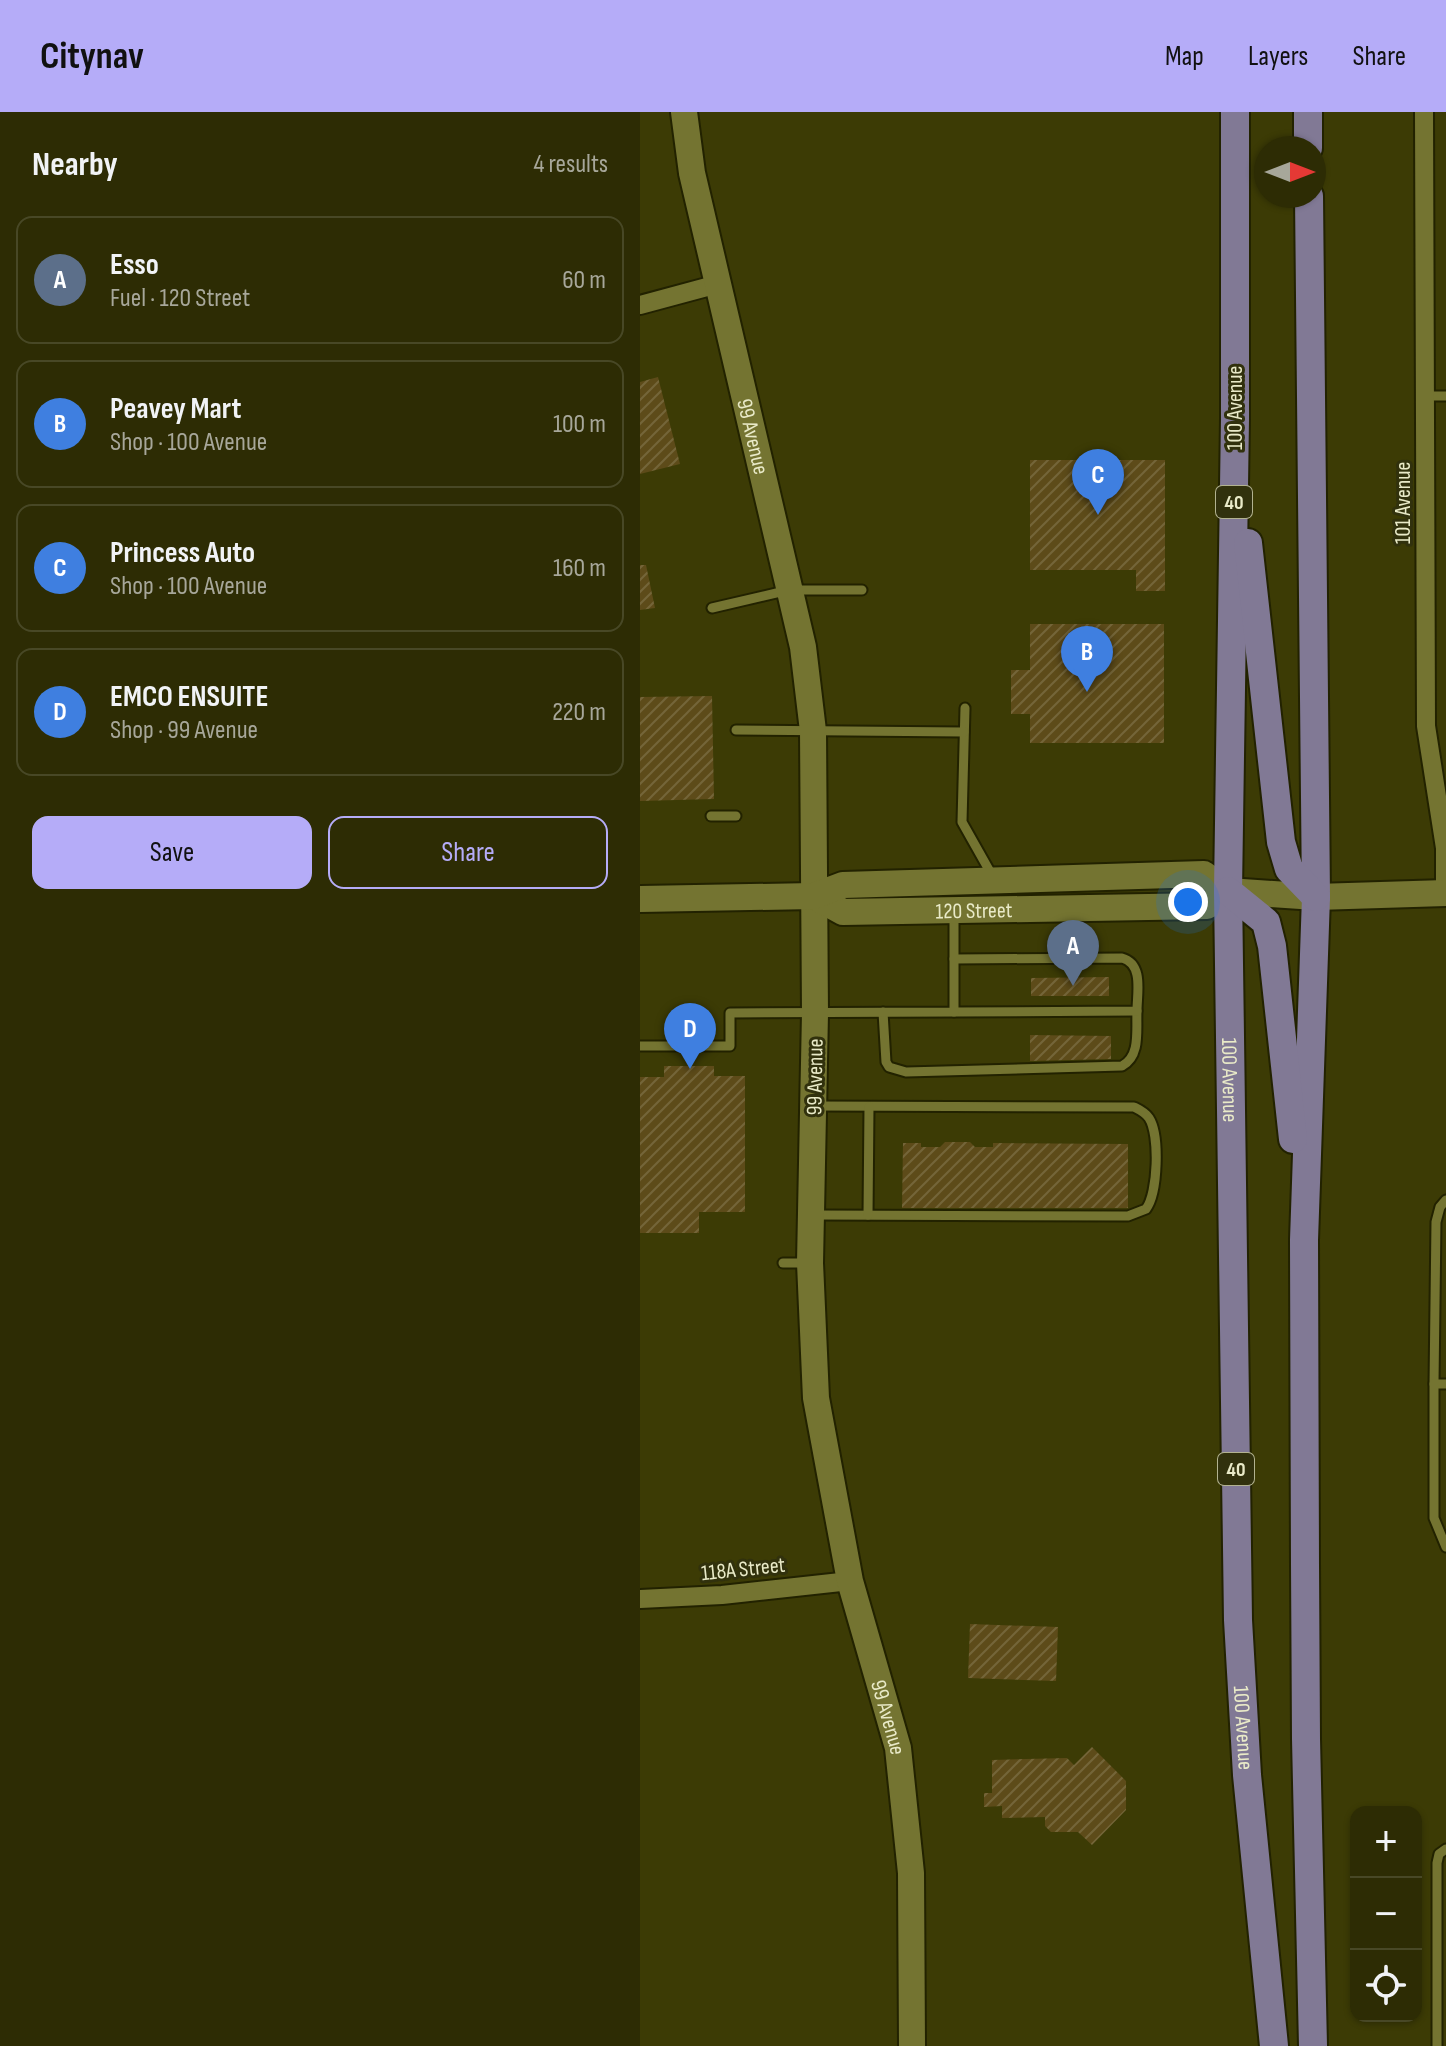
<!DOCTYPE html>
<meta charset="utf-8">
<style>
:root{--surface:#2d2c04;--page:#393813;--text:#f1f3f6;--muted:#a7a79a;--line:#484826;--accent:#b5acf8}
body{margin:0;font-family:"Sofia Sans Condensed",sans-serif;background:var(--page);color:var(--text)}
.controls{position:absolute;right:24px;bottom:24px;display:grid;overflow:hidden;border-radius:16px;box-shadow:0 2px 6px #0004}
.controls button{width:72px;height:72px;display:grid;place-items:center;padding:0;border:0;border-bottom:2px solid var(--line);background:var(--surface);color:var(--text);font:40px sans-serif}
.compass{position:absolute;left:614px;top:24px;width:72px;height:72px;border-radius:50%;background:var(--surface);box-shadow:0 2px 6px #0004;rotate:90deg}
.you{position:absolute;left:548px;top:790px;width:28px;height:28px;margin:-20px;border:6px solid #fff;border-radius:50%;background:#1a73e8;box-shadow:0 0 0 12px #1a73e833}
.badge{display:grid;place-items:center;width:52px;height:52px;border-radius:50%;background:var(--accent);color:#fff;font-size:26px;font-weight:700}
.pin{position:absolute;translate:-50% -66px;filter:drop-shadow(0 2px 4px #0008)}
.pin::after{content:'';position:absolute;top:42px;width:28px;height:24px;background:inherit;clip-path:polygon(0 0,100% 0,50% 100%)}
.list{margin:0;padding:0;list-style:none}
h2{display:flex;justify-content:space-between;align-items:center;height:104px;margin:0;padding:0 32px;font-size:34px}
h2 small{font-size:26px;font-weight:400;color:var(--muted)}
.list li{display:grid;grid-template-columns:52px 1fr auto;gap:24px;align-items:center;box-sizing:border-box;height:128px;margin:0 16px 16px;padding:0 16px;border:2px solid var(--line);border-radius:16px}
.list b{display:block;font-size:30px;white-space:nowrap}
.list p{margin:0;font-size:26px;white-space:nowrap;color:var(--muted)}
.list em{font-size:26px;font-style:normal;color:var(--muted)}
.actions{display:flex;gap:16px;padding:24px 32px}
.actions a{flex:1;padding:18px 0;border:2px solid var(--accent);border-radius:16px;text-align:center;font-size:28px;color:var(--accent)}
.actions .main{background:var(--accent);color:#111}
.icon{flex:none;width:44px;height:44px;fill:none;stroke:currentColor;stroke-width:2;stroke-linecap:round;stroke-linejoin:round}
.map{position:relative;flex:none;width:806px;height:1934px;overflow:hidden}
header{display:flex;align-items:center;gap:48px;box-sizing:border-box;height:112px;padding:0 40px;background:var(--accent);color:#111}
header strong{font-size:38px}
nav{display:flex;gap:44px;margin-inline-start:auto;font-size:28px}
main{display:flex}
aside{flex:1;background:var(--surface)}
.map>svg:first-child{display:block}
</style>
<header>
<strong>Citynav</strong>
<nav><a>Map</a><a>Layers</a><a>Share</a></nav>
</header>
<main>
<aside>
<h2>Nearby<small>4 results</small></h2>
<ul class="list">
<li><span class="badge" style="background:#5c6f8a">A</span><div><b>Esso</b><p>Fuel · 120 Street</p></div><em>60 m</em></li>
<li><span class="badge" style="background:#3f7fe0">B</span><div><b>Peavey Mart</b><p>Shop · 100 Avenue</p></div><em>100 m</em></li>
<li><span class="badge" style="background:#3f7fe0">C</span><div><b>Princess Auto</b><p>Shop · 100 Avenue</p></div><em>160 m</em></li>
<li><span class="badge" style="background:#3f7fe0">D</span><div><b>EMCO ENSUITE</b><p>Shop · 99 Avenue</p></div><em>220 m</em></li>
</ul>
<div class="actions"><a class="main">Save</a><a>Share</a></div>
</aside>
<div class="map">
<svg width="806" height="1934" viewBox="0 0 806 1934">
<defs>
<pattern id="building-hatch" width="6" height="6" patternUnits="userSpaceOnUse" patternTransform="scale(2)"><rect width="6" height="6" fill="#5d4b19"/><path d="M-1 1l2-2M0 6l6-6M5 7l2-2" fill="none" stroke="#746539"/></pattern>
</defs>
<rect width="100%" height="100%" fill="#3c3b05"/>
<g fill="url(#building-hatch)">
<path d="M18,265l22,87 -40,10v-92z"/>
<path d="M390,348h135v131h-29v-21h-106z"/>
<path d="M0,453h6l9,43 -15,2z"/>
<path d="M390,512h134v119h-134v-29h-19v-44h19z"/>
<path d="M72,584l2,103 -74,2v-104z"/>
<path d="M469,865v19h-78v-18z"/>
<path d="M390,923l81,1v23l-81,2z"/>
<path d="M24,954h50v10h31v136h-46v21h-59v-156h24z"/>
<path d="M305,1030h25l5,5h18v-4l135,1v64h-226l1,-65h18v4h19z"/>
<path d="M330,1512l88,3 -2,54 -88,-3z"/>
<path d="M452,1635l34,34v29l-34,35 -14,-13h-27l-6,-6v-9l-43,1v-12l-18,1v-14h8v-33l75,-2 7,7z"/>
</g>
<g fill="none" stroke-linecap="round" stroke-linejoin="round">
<defs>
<g id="lane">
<path d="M786,284h20"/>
<path d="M72,496l77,-18h73"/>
<path d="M325,596l-3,114 31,55"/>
<path d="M96,618l228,2"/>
<path d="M71,704h25"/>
<path d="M243,900l3,50 3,5 17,5 216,-6c19,-10 14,-36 15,-55"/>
<path d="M314,900l183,-1c0,-18 7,-47 -15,-53l-168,1"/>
<path d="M0,934h90v-33l224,-1v-99"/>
<path d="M175,1103l313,1 18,-7c12,-16 14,-74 3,-91 -4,-6 -9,-8 -15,-11l-319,-1"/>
<path d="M228,1103l1,-108"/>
<path d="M143,1151h24"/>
<path d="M794,1272l2,-162 4,-15 6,-7"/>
<path d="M806,1272h-12v134l12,29"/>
<path d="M797,1934v-183l2,-9 7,-5"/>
</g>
<g id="street">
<path d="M784,0l2,614 19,122v45"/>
<path d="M0,193l78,-21"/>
<path d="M0,1487l82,-4 128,-14"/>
</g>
<g id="secondary">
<path id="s1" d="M44,0l8,61 111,474 10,84 2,282 -5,250 6,135 34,183 48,167 13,125 1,173"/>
<path id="s2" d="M174,784l29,16 364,-6 21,-15"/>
<path d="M0,787l174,-3 29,-11 361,-11 24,17 88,6 130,-4"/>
</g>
<g id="primary">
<path id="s3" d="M595,0v307l-7,472 10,729 9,155 27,271"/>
<path d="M668,0v36"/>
<path d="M669,84l7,701 -12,343 1,324 1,175 7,307"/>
<path d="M608,431l33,299 8,27 27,28"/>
<path d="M588,779l38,31 6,24 21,193"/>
</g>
</defs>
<use href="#lane" stroke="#220" stroke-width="13"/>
<use href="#street" stroke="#220" stroke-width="22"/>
<use href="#secondary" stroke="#220" stroke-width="30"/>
<use href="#primary" stroke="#220" stroke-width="32"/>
<use href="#lane" stroke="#747431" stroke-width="9"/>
<use href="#street" stroke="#747431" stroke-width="18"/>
<use href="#secondary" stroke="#747431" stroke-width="26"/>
<use href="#primary" stroke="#817995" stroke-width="28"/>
</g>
<g text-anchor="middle" stroke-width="6" stroke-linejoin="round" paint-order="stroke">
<g fill="#31310d" stroke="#b2b290" stroke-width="2">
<rect x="576" y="374" width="36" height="32" rx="6"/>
<rect x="578" y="1341" width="36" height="32" rx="6"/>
</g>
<g font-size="20" font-weight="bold" fill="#e9eac8">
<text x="594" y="397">40</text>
<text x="596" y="1364">40</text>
</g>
<g font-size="22" fill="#e9eac8" stroke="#31310d">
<text transform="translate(594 296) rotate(-90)" y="8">100 Avenue</text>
<text dy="8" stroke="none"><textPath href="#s1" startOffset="332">99 Avenue</textPath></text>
<text transform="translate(762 391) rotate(-90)" y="8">101 Avenue</text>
<text dy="8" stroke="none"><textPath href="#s2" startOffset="164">120 Street</textPath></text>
<text transform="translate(174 965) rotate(-89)" y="8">99 Avenue</text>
<text dy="8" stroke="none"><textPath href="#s3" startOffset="968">100 Avenue</textPath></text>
<text transform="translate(103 1456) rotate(-6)" y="8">118A Street</text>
<text dy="8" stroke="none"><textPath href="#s1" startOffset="1628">99 Avenue</textPath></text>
<text dy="8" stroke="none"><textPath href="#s3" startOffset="1616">100 Avenue</textPath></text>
</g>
</g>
</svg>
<div class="controls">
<button>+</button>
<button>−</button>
<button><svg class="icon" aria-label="locate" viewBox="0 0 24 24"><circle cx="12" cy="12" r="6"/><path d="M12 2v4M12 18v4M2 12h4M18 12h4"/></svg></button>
</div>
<svg class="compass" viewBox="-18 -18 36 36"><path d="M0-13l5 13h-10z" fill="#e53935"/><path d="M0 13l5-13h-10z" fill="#a7a79a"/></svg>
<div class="you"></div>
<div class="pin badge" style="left:433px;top:874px;background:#5c6f8a">A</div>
<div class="pin badge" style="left:447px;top:580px;background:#3f7fe0">B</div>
<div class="pin badge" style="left:458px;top:403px;background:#3f7fe0">C</div>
<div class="pin badge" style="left:50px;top:957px;background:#3f7fe0">D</div>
</div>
</main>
